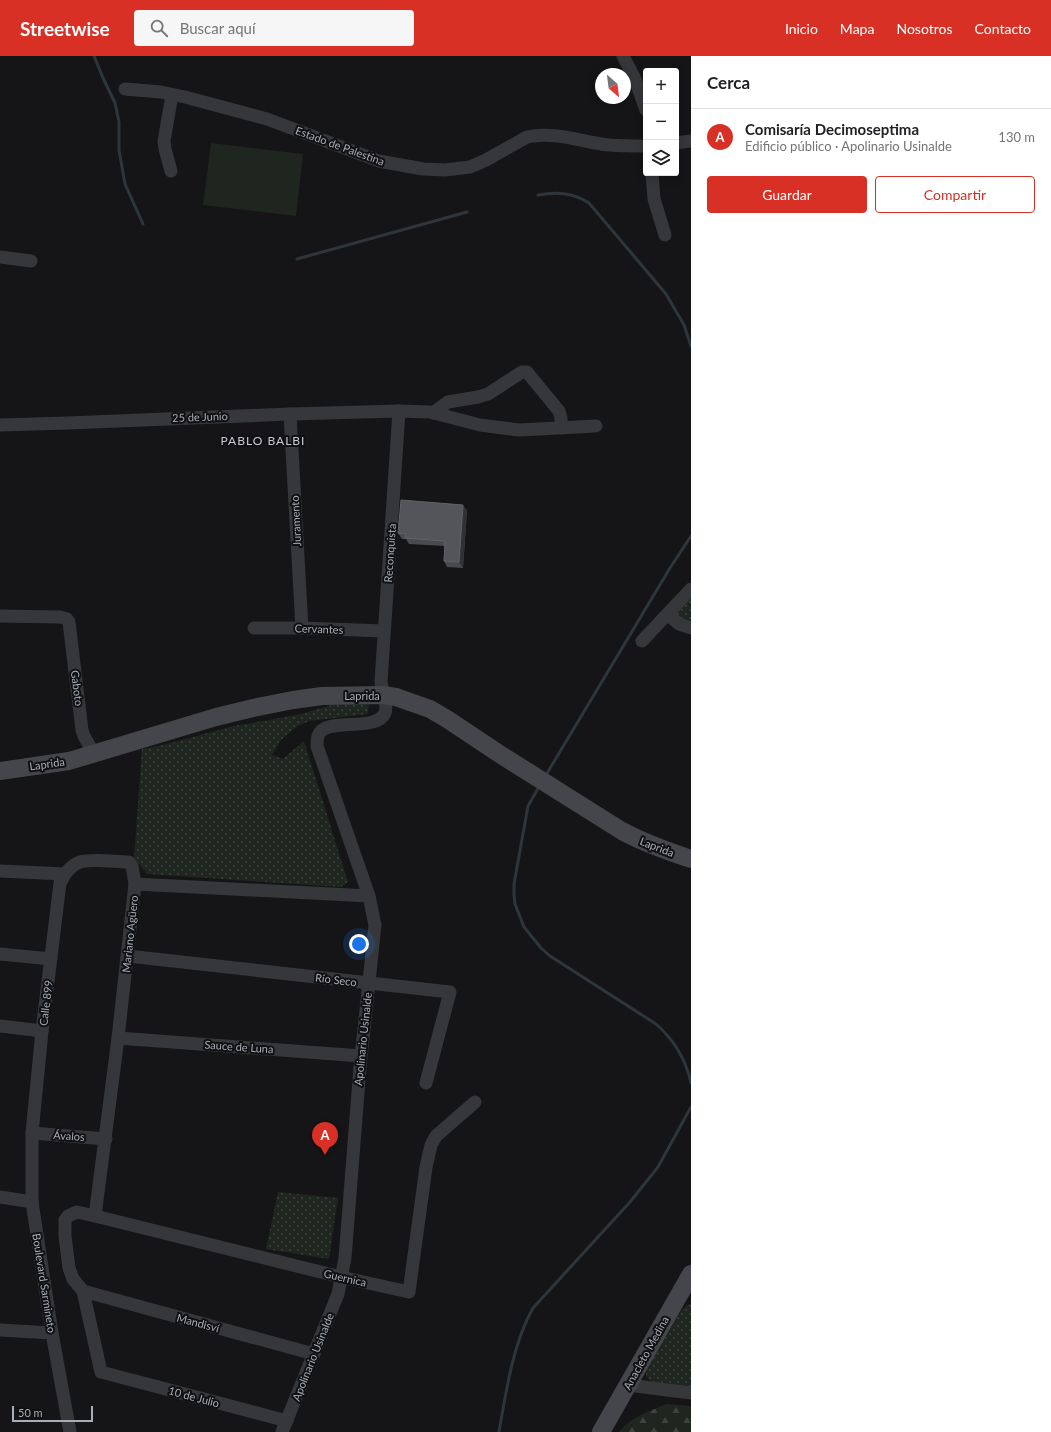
<!DOCTYPE html>
<html lang="es">
<meta charset="utf-8">
<style>
:root{--surface:#fff;--page:#f6f6f6;--text:#202124;--muted:#757577;--line:#e0e0e0;--accent:#d93025}
body{margin:0;font-family:Lato,sans-serif;background:var(--page);color:var(--text)}
.controls{position:absolute;right:12px;top:12px;display:grid;overflow:hidden;border-radius:4px;box-shadow:0 2px 10px #0003}
.controls button{width:36px;height:36px;display:grid;place-items:center;padding:0;border:0;border-bottom:1px solid var(--line);background:var(--surface);color:var(--text);font:20px sans-serif}
.compass{position:absolute;left:595px;top:12px;width:36px;height:36px;border-radius:50%;background:var(--surface);box-shadow:0 2px 10px #0003;rotate:152deg}
.scale{position:absolute;left:12px;bottom:10px;width:81px;box-sizing:border-box;padding-left:4px;border:2px solid #a8adb6;border-top:0;font-size:11px;line-height:14px;white-space:nowrap;color:#a8adb6;-webkit-text-stroke:3px #101012;paint-order:stroke}
.you{position:absolute;left:359px;top:888px;width:14px;height:14px;margin:-10px;border:3px solid #fff;border-radius:50%;background:#1a73e8;box-shadow:0 0 0 6px #1a73e833}
.badge{display:grid;place-items:center;width:26px;height:26px;border-radius:50%;background:var(--accent);color:#fff;font-size:13px;font-weight:700}
.pin{position:absolute;translate:-50% -33px;filter:drop-shadow(0 1px 2px #0008)}
.pin::after{content:'';position:absolute;top:21px;width:14px;height:12px;background:inherit;clip-path:polygon(0 0,100% 0,50% 100%)}
.list{margin:0;padding:0;list-style:none}
h2{display:flex;justify-content:space-between;align-items:center;height:52px;margin:0;padding:0 16px;font-size:17px}
h2 small{font-size:13px;font-weight:400;color:var(--muted)}
.list li{display:grid;grid-template-columns:26px 1fr auto;gap:12px;align-items:center;box-sizing:border-box;height:56px;padding:0 16px;border-top:1px solid var(--line)}
.list b{display:block;font-size:15px;white-space:nowrap}
.list p{margin:0;font-size:13px;white-space:nowrap;color:var(--muted)}
.list em{font-size:13px;font-style:normal;color:var(--muted)}
.actions{display:flex;gap:8px;padding:12px 16px}
.actions a{flex:1;padding:9px 0;border:1px solid var(--accent);border-radius:4px;text-align:center;font-size:14px;color:var(--accent)}
.actions .main{background:var(--accent);color:#fff}
.icon{flex:none;width:22px;height:22px;fill:none;stroke:currentColor;stroke-width:2;stroke-linecap:round;stroke-linejoin:round}
.map{position:relative;flex:none;width:691px;height:1376px;overflow:hidden}
header{display:flex;align-items:center;gap:24px;box-sizing:border-box;height:56px;padding:0 20px;background:var(--accent);color:#fff}
header strong{font-size:19px}
nav{display:flex;gap:22px;margin-inline-start:auto;font-size:14px}
.search{width:280px;height:36px;background:var(--page);display:flex;align-items:center;gap:10px;box-sizing:border-box;padding:0 14px;border-radius:4px;color:var(--muted);font-size:15px}
main{display:flex}
aside{flex:1;background:var(--surface)}
.map>svg:first-child{display:block}
</style>
<header>
<strong>Streetwise</strong>
<div class="search"><svg class="icon" aria-label="search" viewBox="0 0 24 24"><circle cx="10" cy="10" r="6"/><path d="M15 15l6 6"/></svg>Buscar aquí</div>
<nav><a>Inicio</a><a>Mapa</a><a>Nosotros</a><a>Contacto</a></nav>
</header>
<main>
<div class="map">
<svg width="691" height="1376" viewBox="0 0 691 1376">
<defs>
<pattern id="forest-firs" width="22" height="20" patternUnits="userSpaceOnUse"><rect width="22" height="20" fill="#1f2620"/><path d="M5 1l3.5 6h-7zM16 11l3.5 6h-7z" fill="#3d433e"/></pattern>
<pattern id="park-dots" width="8" height="8" patternUnits="userSpaceOnUse"><rect width="8" height="8" fill="#1f2620"/><path d="M2 2h.1M6 6h.1" fill="none" stroke="#3d433e" stroke-width="1.8" stroke-linecap="round"/></pattern>
</defs>
<rect width="100%" height="100%" fill="#151517"/>
<path fill="#1f2620" d="M211,87l92,11 -7,62 -93,-11z"/>
<path fill="url(#forest-firs)" d="M667,1348l24,2v26h-72c12,-15 31,-21 48,-28z"/>
<g fill="url(#park-dots)">
<path d="M691,537v30l-16,-7z"/>
<path d="M369,647l-1,11 -59,7 -13,6 -15,13 -9,15 11,4 21,-18 44,141 -7,5 -194,-13 -13,-16 8,-109 21,-4 71,-19 63,-11 35,-10z"/>
<path d="M278,1136l60,6 -9,61 -63,-10z"/>
<path d="M691,1248v84l-41,-7 -4,-5v-6l35,-59 6,-6z"/>
</g>
<g fill="none" stroke-linecap="round" stroke-linejoin="round">
<g stroke="#2e363c" stroke-width="3">
<path d="M94,0l9,22 12,25 4,19v28l6,34 18,40"/>
<path d="M538,139c19,-3 34,-3 51,8l77,91 18,31 7,21"/>
<path d="M297,203l170,-47"/>
<path d="M546,719l124,-207 21,-32"/>
<path d="M540,729l-12,21 -14,78v11l1,9 9,23 17,21 9,8 106,68c17,15 30,36 35,59"/>
<path d="M499,1376c7,-40 14,-89 34,-124l97,-106 28,-35 33,-60"/>
</g>
<g stroke="#36373b" stroke-width="13">
<path d="M623,0l12,23 11,31"/>
<path d="M125,33l36,3 24,5 82,22 112,42 44,8 22,1 25,-3 16,-7 41,-23c28,-6 55,5 82,8 12,1 25,1 37,1"/>
<path d="M676,87l15,-2"/>
<path d="M171,115l-6,-22 -1,-8 8,-46"/>
<path d="M652,117l2,26 11,36"/>
<path d="M0,201l31,4"/>
<path d="M433,357l15,-11 30,-5 10,-3 34,-22h5l32,39 2,7v10"/>
<path d="M290,358l12,214"/>
<path d="M0,369l68,-2 222,-9 109,-3 31,1 50,13 39,5 77,-4"/>
<path d="M668,559l11,9 12,4"/>
<path d="M0,560l60,1 7,2 2,3 13,108 2,6 10,18"/>
<path d="M254,572h48l82,3"/>
<path d="M642,585l49,-52"/>
<path d="M0,815l65,3c4,-5 9,-10 15,-12 14,-4 35,0 49,0l3,4 3,18 -17,154 -23,178"/>
<path d="M65,818l-5,9 -18,148 -10,102v69l20,131 18,99"/>
<path d="M135,828l234,12"/>
<path d="M0,898l51,5"/>
<path d="M128,900l322,36 -24,91"/>
<path d="M0,970l42,5"/>
<path d="M118,982l243,18"/>
<path d="M32,1077l74,6"/>
<path d="M0,1141l32,5"/>
<path d="M83,1235l231,63"/>
<path d="M0,1274l52,3"/>
<path d="M628,1329l63,8"/>
<path d="M287,1365l-186,-49 -18,-81 -10,-12 -4,-11 -4,-32v-16l3,-4 9,-4 18,4 246,61 68,15 17,-125 5,-22 5,-9 39,-34"/>
<path d="M282,1376l56,-138 7,-36 15,-191 15,-142 -6,-29 -52,-150c0,-5 0,-11 4,-15 13,-12 56,0 64,-18 3,-6 -3,-24 -4,-31l18,-271"/>
</g>
<g stroke="#44464b" stroke-width="18">
<path d="M0,715l69,-10 147,-44 37,-9 40,-8 29,-4 61,-1 13,2 14,5 20,7 17,10 51,34 124,78c22,12 45,20 69,28"/>
<path d="M601,1376l90,-158"/>
</g>
</g>
<path fill="#494a4f" d="M467,454l-4,58 -16,-1 -3,-6 1,-15 -36,-2 -3,-5h-4l-4,-6z"/>
<path fill="#303134" d="M463,449l4,5 -4,58 -4,-6z"/>
<path fill="#53555a" stroke="#616368" d="M401,444l62,5 -4,57 -15,-1 1,-20 -40,-3 1,-4 -8,-1z"/>
<g text-anchor="middle" stroke-width="4" stroke-linejoin="round" paint-order="stroke">
<g font-size="11" fill="#a8adb6" stroke="#101012">
<text transform="translate(340 90) rotate(20)" y="4">Estado de Palestina</text>
<text transform="translate(200 361) rotate(-2)" y="4">25 de Junio</text>
<text transform="translate(296 465) rotate(-93)" y="4">Juramento</text>
<text transform="translate(390 497) rotate(-86)" y="4">Reconquista</text>
<text transform="translate(319 573) rotate(2)" y="4">Cervantes</text>
<text transform="translate(77 632) rotate(83)" y="4">Gaboto</text>
<text x="362" y="644">Laprida</text>
<text transform="translate(47 708) rotate(-8)" y="4">Laprida</text>
<text transform="translate(657 791) rotate(21)" y="4">Laprida</text>
<text transform="translate(130 878) rotate(-84)" y="4">Mariano Agüero</text>
<text transform="translate(336 924) rotate(7)" y="4">Río Seco</text>
<text transform="translate(46 947) rotate(-83)" y="4">Calle 899</text>
<text transform="translate(363 983) rotate(-84)" y="4">Apolinario Usinalde</text>
<text transform="translate(239 991) rotate(4)" y="4">Sauce de Luna</text>
<text transform="translate(69 1080) rotate(4)" y="4">Ávalos</text>
<text transform="translate(345 1222) rotate(13)" y="4">Guernica</text>
<text transform="translate(44 1227) rotate(81)" y="4">Boulevard Sarmineto</text>
<text transform="translate(198 1267) rotate(15)" y="4">Mandisví</text>
<text transform="translate(646 1297) rotate(-61)" y="4">Anacleto Medina</text>
<text transform="translate(313 1301) rotate(-68)" y="4">Apolinario Usinalde</text>
<text transform="translate(194 1341) rotate(15)" y="4">10 de Julio</text>
</g>
<g font-size="12" letter-spacing="1" fill="#c8cbd2" stroke="#101012">
<text x="263" y="389">PABLO BALBI</text>
</g>
</g>
</svg>
<div class="controls">
<button>+</button>
<button>−</button>
<button><svg class="icon" aria-label="layers" viewBox="0 0 24 24"><path d="M12 4l9 5-9 5-9-5zM3 14l9 5 9-5"/></svg></button>
</div>
<svg class="compass" viewBox="-18 -18 36 36"><path d="M0-13l5 13h-10z" fill="#e53935"/><path d="M0 13l5-13h-10z" fill="#757577"/></svg>
<div class="scale">50 m</div>
<div class="you"></div>
<div class="pin badge" style="left:325px;top:1099px">A</div>
</div>
<aside>
<h2>Cerca<small></small></h2>
<ul class="list">
<li><span class="badge">A</span><div><b>Comisaría Decimoseptima</b><p>Edificio público · Apolinario Usinalde</p></div><em>130 m</em></li>
</ul>
<div class="actions"><a class="main">Guardar</a><a>Compartir</a></div>
</aside>
</main>
